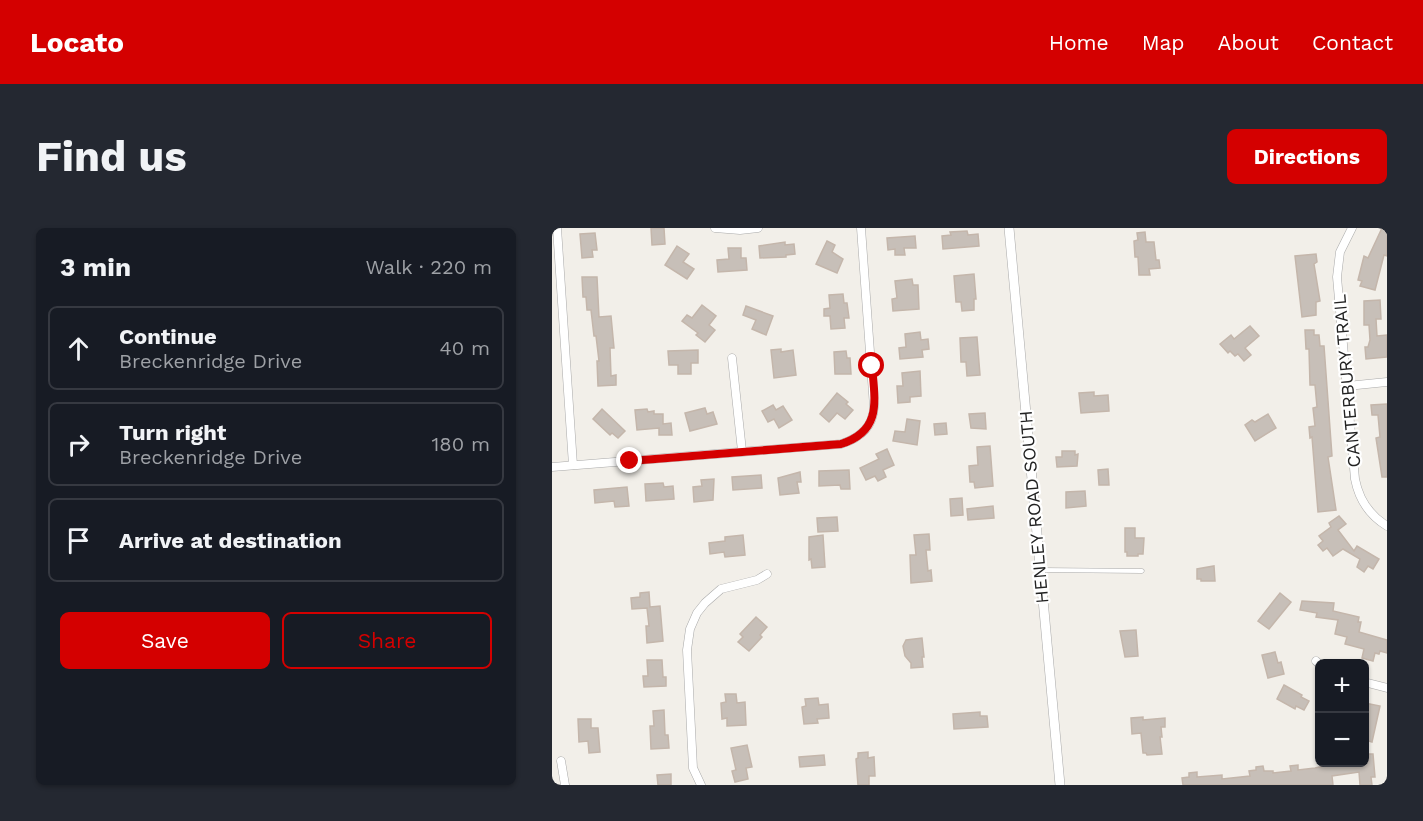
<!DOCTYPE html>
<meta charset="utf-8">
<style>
:root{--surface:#171b24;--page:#242831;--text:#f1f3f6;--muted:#9ea1a6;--line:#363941;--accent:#d40000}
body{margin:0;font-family:"Work Sans",sans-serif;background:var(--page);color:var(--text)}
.controls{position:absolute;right:18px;bottom:18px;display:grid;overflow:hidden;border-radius:9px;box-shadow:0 2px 4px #0004}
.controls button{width:54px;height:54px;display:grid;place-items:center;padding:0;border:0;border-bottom:2px solid var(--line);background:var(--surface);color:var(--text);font:30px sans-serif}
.stop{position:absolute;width:18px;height:18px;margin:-14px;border:4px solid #d40000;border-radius:50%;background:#fff}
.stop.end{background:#d40000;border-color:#fff;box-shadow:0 2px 6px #0008}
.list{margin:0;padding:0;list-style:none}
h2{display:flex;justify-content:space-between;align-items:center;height:78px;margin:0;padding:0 24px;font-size:26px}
h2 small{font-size:20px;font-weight:400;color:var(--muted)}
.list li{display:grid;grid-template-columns:39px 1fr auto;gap:18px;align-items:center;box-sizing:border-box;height:84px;margin:0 12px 12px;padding:0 12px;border:2px solid var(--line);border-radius:9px}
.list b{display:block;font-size:22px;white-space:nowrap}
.list p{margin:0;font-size:20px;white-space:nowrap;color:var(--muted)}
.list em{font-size:20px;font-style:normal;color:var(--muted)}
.actions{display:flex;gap:12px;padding:18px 24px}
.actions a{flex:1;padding:14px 0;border:2px solid var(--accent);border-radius:9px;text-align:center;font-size:21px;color:var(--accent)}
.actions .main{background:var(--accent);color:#fff}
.icon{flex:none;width:33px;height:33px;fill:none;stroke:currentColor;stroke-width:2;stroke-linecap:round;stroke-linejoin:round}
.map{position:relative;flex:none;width:835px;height:557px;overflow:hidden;border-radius:9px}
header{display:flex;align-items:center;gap:36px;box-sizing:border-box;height:84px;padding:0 30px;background:var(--accent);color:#fff}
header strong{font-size:28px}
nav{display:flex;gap:33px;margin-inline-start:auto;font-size:21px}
.intro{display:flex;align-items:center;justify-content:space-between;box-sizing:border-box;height:144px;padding:0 36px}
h1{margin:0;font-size:42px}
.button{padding:15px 27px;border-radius:9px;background:var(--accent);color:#fff;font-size:21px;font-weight:700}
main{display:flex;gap:36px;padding:0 36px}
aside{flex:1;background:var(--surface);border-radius:9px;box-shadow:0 2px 4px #0004}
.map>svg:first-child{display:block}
</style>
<header>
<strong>Locato</strong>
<nav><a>Home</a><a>Map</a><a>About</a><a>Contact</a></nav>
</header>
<div class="intro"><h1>Find us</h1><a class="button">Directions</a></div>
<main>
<aside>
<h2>3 min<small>Walk · 220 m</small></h2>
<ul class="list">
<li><svg class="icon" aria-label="ahead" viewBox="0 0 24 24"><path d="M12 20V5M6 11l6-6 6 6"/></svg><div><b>Continue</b><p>Breckenridge Drive</p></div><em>40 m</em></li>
<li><svg class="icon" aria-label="right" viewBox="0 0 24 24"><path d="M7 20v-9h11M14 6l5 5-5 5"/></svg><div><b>Turn right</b><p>Breckenridge Drive</p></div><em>180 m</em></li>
<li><svg class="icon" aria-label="arrive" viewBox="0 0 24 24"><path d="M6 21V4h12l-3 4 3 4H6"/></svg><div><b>Arrive at destination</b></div></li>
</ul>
<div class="actions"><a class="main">Save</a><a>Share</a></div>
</aside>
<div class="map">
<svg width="835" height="557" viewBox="0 0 835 557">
<rect width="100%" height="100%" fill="#f2efe9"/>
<g fill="#c7bfb8" stroke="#c4b6ab" stroke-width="1.5">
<path d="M99,0h13l1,16 -13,1z"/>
<path d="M830,0h5v28l-3,-1 -9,35 -15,-4 2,-5 -4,-1 6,-24 4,2z"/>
<path d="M415,3l1,4 10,-1 1,12 -36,3 -1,-13 9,-1 -1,-3z"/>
<path d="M593,4l1,10h8l2,18h3l1,8 -11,1 1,6h-11l-1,-18h-3l-1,-16 4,-1 -1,-7z"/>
<path d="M43,5l2,17h-5l1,7 -11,1 -2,-24z"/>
<path d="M363,8l1,12h-12l1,7h-10v-6l-7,1 -1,-12z"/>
<path d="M275,13l8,4 -3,7 11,7 -6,14 -21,-9z"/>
<path d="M233,14v3l9,-1 1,10 -9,1v2l-26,1 -1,-12z"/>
<path d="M125,18l12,8 -6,8 11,7 -7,10 -22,-14z"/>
<path d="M176,20h13v10h5l1,12 -29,2 -1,-12 12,-1z"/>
<path d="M764,26l1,8 -3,2 6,37 -4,1v13l-14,2 -7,-61z"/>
<path d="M422,46l2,25h-2v11l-12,1 -1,-9h-5l-2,-26z"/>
<path d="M30,49h15l2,40 12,-1 3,32h-4l1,28 5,-1v10l-18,1 -1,-25h2l-3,-25h-2l-3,-26h-4l-1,-13h-3z"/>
<path d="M360,51l1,6h5l1,24 -26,2 -1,-12 5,-1 -2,-17z"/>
<path d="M291,66l1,9h3l2,15h-5l1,10 -14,1 -1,-13h-6v-7l6,-1 -1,-13z"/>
<path d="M828,72l1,19h-5l1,17 10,-1v22l-21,2 -1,-12h3l2,-7 -1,-15h-5v-24z"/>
<path d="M150,77l14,11 -7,9 6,5 -10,12 -9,-7 2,-2 -16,-12 5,-6 5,3z"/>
<path d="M194,78l27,10 -7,19 -14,-6 4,-9 -13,-5z"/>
<path d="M698,98l9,10 -14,12 6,7 -7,6 -6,-7 -3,2 -5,-5 -2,2 -8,-9 11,-9 3,4z"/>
<path d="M753,102h9v5h5l1,11h4l8,110 -4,1 8,53 -18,2 -6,-75 -2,1 -1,-11 6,-1 -2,-18 4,-1 -2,-22h-5l-1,-36h-3z"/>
<path d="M368,104l1,8 7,-1 1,10 -7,1 1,7 -23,2 -1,-11 7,-1 -1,-13z"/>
<path d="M425,109l3,38 -13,1 -1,-14h-5l-1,-24z"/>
<path d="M229,121v3l12,-2 3,25 -22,3 -3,-28z"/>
<path d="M146,122v13h-7v11h-13v-9h-9l-1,-14z"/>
<path d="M294,123l1,7h3l1,16h-16l-1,-22z"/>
<path d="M368,143l1,25 -11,1v5l-12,1 -1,-17h6l-1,-13z"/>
<path d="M542,164v4l14,-1 1,16 -28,2 -2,-20z"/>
<path d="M285,165l11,9 -2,2 7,6 -8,9 -8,-6 -8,9 -9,-8z"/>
<path d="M835,176v73h-5l-6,-39 4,-1 -2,-22h-6l-1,-10z"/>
<path d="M221,177l3,5 7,-4 9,14 -13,8 -5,-9 -6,3 -6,-11z"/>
<path d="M153,180l2,6 6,-2 4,12 -27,7 -5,-18z"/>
<path d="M50,181l23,22 -7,7 -6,-5 -2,2 -17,-16z"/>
<path d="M95,181l1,3 6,-1v3h9v10l8,-1 1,12h-13v-7l-22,2 -2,-20z"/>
<path d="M433,185l1,16 -15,-1 -2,-14z"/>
<path d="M716,186l8,14 -21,13 -10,-16 7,-5 3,2z"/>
<path d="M355,191l13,2 -3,24 -24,-4 2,-10 10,1z"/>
<path d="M394,195l1,11 -12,1 -1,-11z"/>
<path d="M438,218l3,40 -18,2 -1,-6h-4l-1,-16 9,-1 -1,-18z"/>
<path d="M335,221l7,16 -11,5 3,7 -8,4 -3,-5 -9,4 -6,-12 19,-9 -3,-5z"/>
<path d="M510,223h13v4l3,-1 -1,12 -20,1 -1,-10h6z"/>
<path d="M556,241l1,16h-10l-1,-15z"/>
<path d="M297,242l1,19h-9l-1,-4 -21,1v-15z"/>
<path d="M248,244l1,10h-4l2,11 -19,2 -2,-17z"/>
<path d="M209,247l1,13 -29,2 -1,-13z"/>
<path d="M162,251l-1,21 -19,2 -1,-15 9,-1 -1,-6z"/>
<path d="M111,255l1,4 9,-1 1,13 -28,2 -1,-17z"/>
<path d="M75,259l2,19 -14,1 -1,-6 -19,2 -1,-13z"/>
<path d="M533,263l1,15 -20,2v-16z"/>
<path d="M410,270l1,17 -12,1 -1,-17z"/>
<path d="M441,278l1,12 -26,2 -1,-11z"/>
<path d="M787,288l7,8 -8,6 16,21 3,-5 22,13 -6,10 -5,-3 -4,6 -7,-5 3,-8 -17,-10 -10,7 -6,-8 -4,3 -5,-6 5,-4 -4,-5 12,-9 -2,-4z"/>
<path d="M285,289l1,14 -20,1 -1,-14z"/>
<path d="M573,300h10v10h9l-1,16h-5v2h-11v-4h-2z"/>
<path d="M377,306l1,16h-4l2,21 3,-1 1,11 -21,2 -1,-28h6l-2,-20z"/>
<path d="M191,307l2,20 -20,2 -1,-5 -14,2 -1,-11 16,-2v-4z"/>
<path d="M271,307l2,32 -13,1 -1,-9 -2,1v-23z"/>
<path d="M662,338l1,15h-14v-2h-4v-10z"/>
<path d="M97,364l1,15 10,-1 3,35 -16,2 -1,-17h3l-2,-18 -15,1 -1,-11 9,-1v-4z"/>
<path d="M728,365l11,9 -22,27 -11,-8z"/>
<path d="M750,373l32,2 -1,8 26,6 -1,5h3l-2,10 28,8v13l-7,-2 -1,3 -4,-1 -2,8 -11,-3 2,-9 -19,-5 2,-7 -12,-3 3,-14 -22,-3 1,-4 -17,-3z"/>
<path d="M204,389l11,10 -7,8 2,2 -13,14 -11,-9 5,-5 -3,-3z"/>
<path d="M584,402l2,26 -13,1 -5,-26z"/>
<path d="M370,410l2,19h-2l1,10 -12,1v-5l-6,-7 -2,-10 3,-6z"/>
<path d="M723,424l3,11 3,-1 3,12 -16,4 -6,-23z"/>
<path d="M95,432h15l1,17h3v9l-22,1 -1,-11h5z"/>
<path d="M732,457l18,10 -1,2 8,4 -5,9 -8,-4 -1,3 -18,-10z"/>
<path d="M173,466h11l1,9 8,-1 1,23 -19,1v-8l-5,1 -1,-16 5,-1z"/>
<path d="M266,470l1,7 9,-1 1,14 -12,1 1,4 -14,1 -2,-17 4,-1 -1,-7z"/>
<path d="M813,475l15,3 -8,36 -7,-2z"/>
<path d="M112,482l1,25h3l1,13 -18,1 -1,-23h4l-1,-15z"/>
<path d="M428,484v4h7l1,11 -34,2 -1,-15z"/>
<path d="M591,489v3l22,-2v9h-4l1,10h-2l2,17 -15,1 -1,-2h-3l-2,-20 -9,1 -1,-16z"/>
<path d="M26,491h13v9h7l2,24 -11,1 -1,-12 -9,1z"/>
<path d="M195,517l5,22 -6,1 2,11 -13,3 -3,-11 4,-1 -5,-22z"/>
<path d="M316,524v6l6,-1 1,19h-6v9h-11l-2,-26 2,-1v-5z"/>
<path d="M813,526h8l2,23h-4l1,8h-12l-1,-13 -27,4 1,9h-150l-1,-7 7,-1v-4l8,-1v5l25,-2v4l28,-3 -1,-5 7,-1v-3l7,-1 1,5h9v2l18,-2 -1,-5 8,-1v5l17,-2 9,-2v-4h41z"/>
<path d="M272,527l1,10 -25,2 -1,-10z"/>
<path d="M119,546v11h-13l-1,-10z"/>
</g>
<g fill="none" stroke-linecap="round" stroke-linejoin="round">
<defs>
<path id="service" d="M489,342l101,1"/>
<g id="minor">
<path d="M5,0l16,237"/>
<path d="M163,0l25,2 18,-2"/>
<path d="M800,0l-12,24 -3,25 18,202c4,21 14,36 32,47"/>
<path d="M180,130l10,93"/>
<path d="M795,158l40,-4"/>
<path d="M0,239l289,-23c19,-6 32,-17 33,-37l-13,-179"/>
<path d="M764,433l4,4"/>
<path d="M812,454l23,6"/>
<path d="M9,533l4,24"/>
<path d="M149,557l-8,-17 -6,-118 3,-21 7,-16 8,-10 16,-14 36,-9 10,-6"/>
</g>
<path id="tertiary" d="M457,0l51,557"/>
</defs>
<use href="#service" stroke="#a9a9a9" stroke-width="5"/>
<use href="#minor" stroke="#a9a9a9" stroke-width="9"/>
<use href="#tertiary" stroke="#a9a9a9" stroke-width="10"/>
<use href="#service" stroke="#fff" stroke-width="4"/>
<use href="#minor" stroke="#fff" stroke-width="8"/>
<use href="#tertiary" stroke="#fff" stroke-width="9"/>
</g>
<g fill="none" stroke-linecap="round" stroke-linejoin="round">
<path stroke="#d40000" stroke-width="8" d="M78,233l211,-17c41,-13 34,-43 31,-78"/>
</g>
<g text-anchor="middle" stroke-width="4.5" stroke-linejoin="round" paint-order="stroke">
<g font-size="18" fill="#222" stroke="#fff">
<text transform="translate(795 153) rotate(-95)" y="6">CANTERBURY TRAIL</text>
<text transform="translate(482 279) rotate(-95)" y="6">HENLEY ROAD SOUTH</text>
</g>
</g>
</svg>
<div class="controls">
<button>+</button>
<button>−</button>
</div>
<div class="stop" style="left:320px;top:138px"></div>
<div class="stop end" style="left:78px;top:233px"></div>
</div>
</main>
